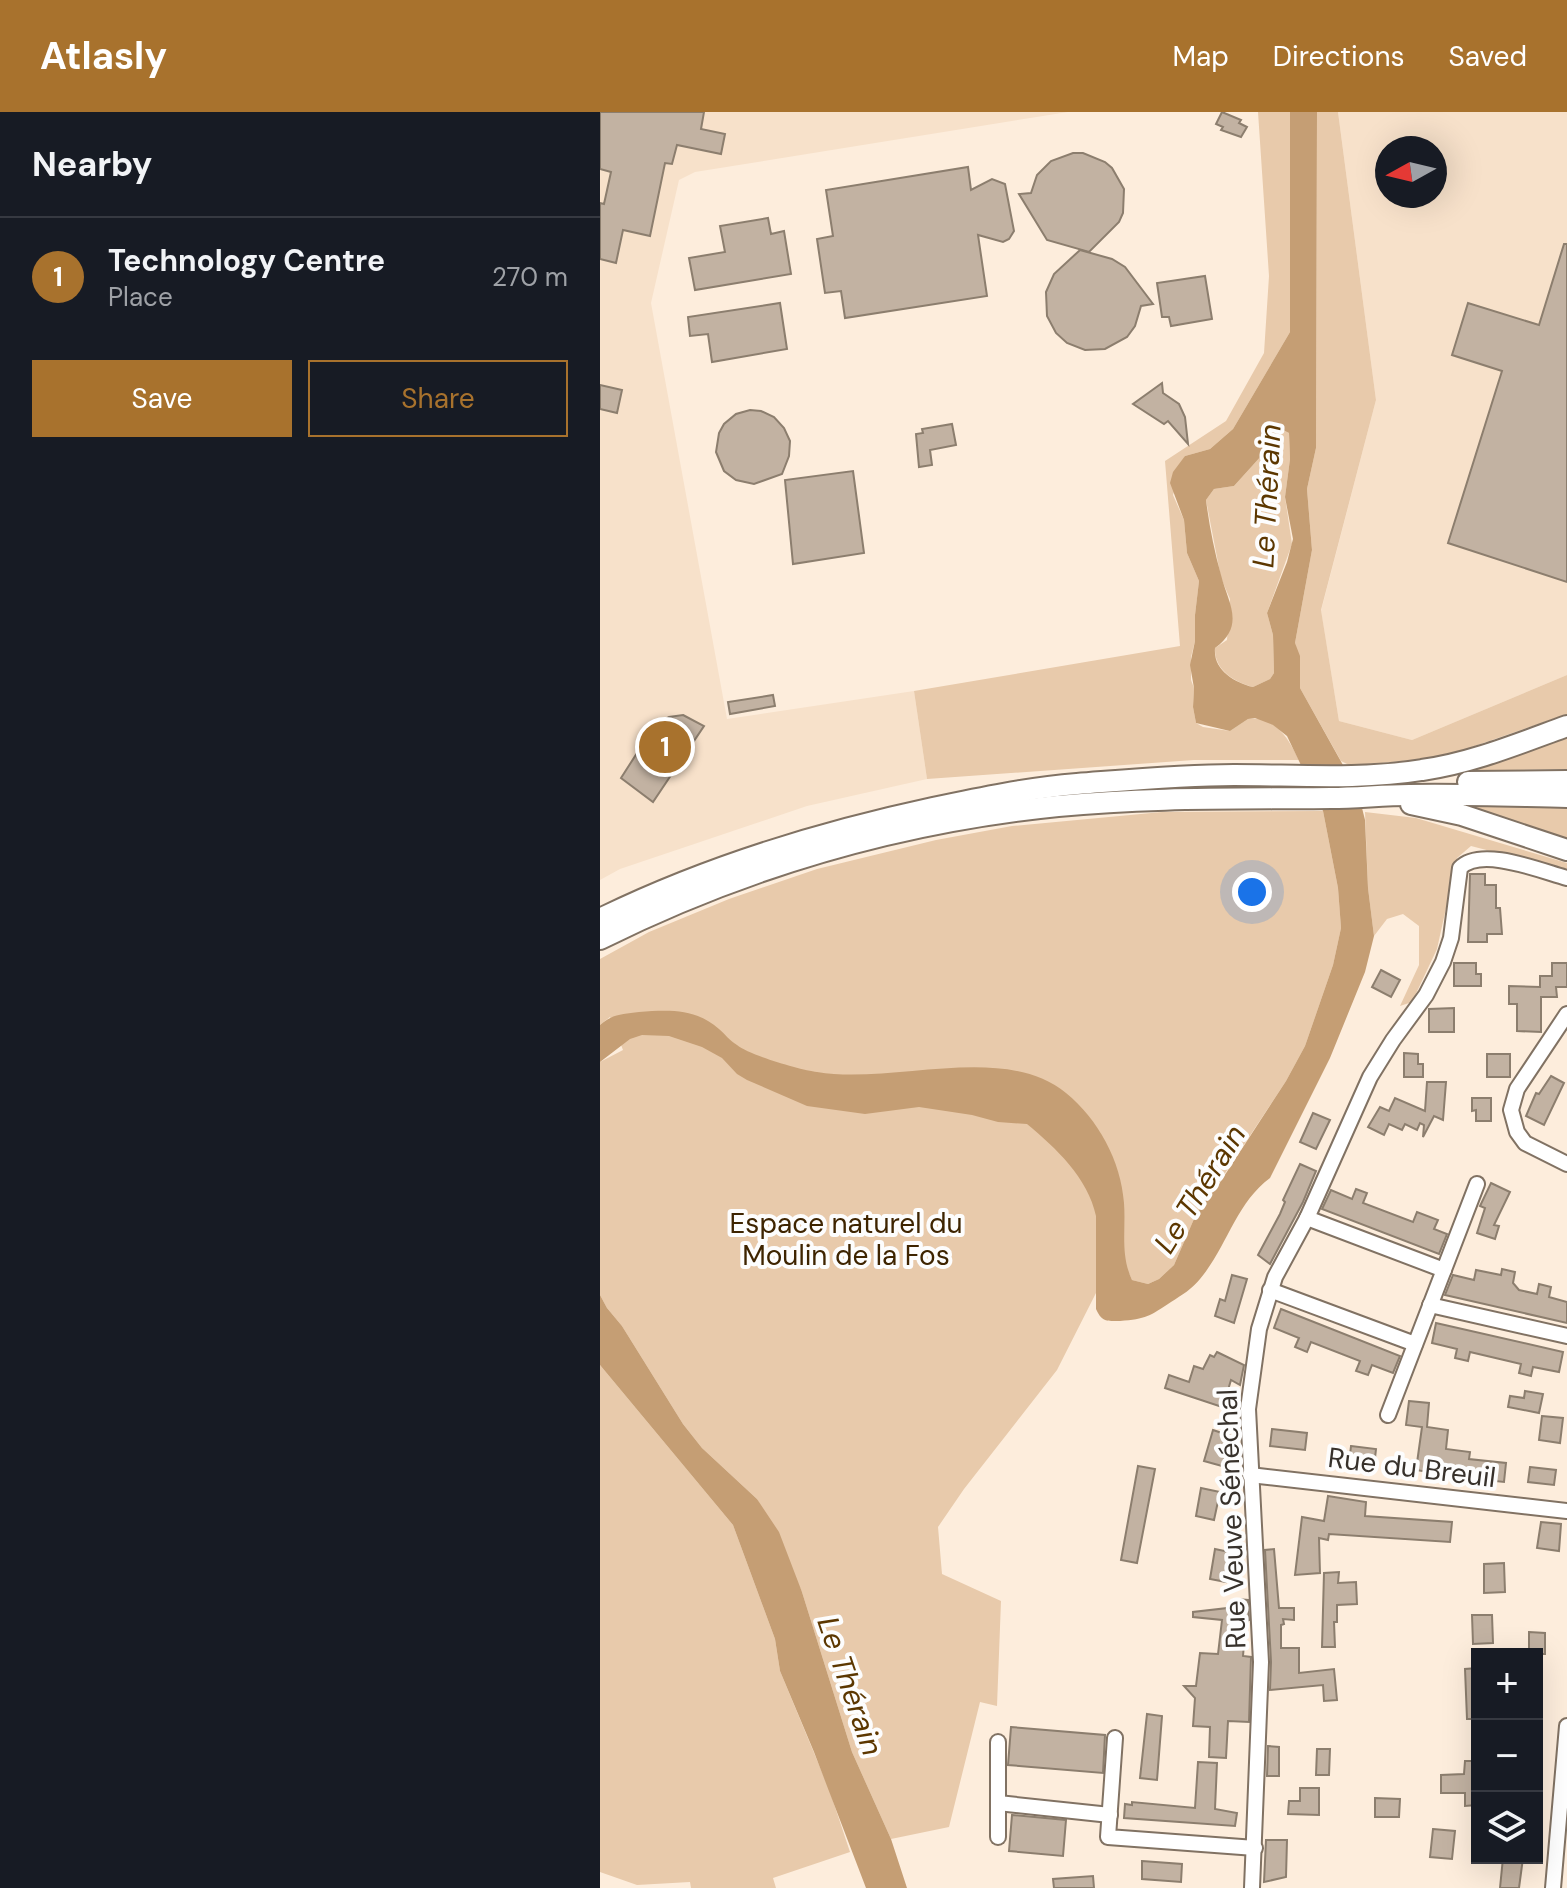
<!DOCTYPE html>
<meta charset="utf-8">
<style>
:root{--surface:#171b24;--page:#242831;--text:#f1f3f6;--muted:#9ea1a6;--line:#363941;--accent:#a8722d}
body{margin:0;font-family:"DM Sans",sans-serif;background:var(--page);color:var(--text)}
.controls{position:absolute;right:24px;bottom:24px;display:grid;overflow:hidden;border-radius:0px;box-shadow:0 8px 32px #0002}
.controls button{width:72px;height:72px;display:grid;place-items:center;padding:0;border:0;border-bottom:2px solid var(--line);background:var(--surface);color:var(--text);font:40px sans-serif}
.compass{position:absolute;left:775px;top:24px;width:72px;height:72px;border-radius:50%;background:var(--surface);box-shadow:0 8px 32px #0002;rotate:262deg}
.you{position:absolute;left:652px;top:780px;width:28px;height:28px;margin:-20px;border:6px solid #fff;border-radius:50%;background:#1a73e8;box-shadow:0 0 0 12px #1a73e833}
.badge{display:grid;place-items:center;width:52px;height:52px;border-radius:50%;background:var(--accent);color:#fff;font-size:26px;font-weight:700}
.pin{position:absolute;translate:-50% -50%;border:4px solid #fff;box-shadow:0 2px 8px #0006}
.list{margin:0;padding:0;list-style:none}
h2{display:flex;justify-content:space-between;align-items:center;height:104px;margin:0;padding:0 32px;font-size:34px}
h2 small{font-size:26px;font-weight:400;color:var(--muted)}
.list li{display:grid;grid-template-columns:52px 1fr auto;gap:24px;align-items:center;box-sizing:border-box;height:120px;padding:0 32px;border-top:2px solid var(--line)}
.list b{display:block;font-size:30px;white-space:nowrap}
.list p{margin:0;font-size:26px;white-space:nowrap;color:var(--muted)}
.list em{font-size:26px;font-style:normal;color:var(--muted)}
.actions{display:flex;gap:16px;padding:24px 32px}
.actions a{flex:1;padding:18px 0;border:2px solid var(--accent);border-radius:0px;text-align:center;font-size:28px;color:var(--accent)}
.actions .main{background:var(--accent);color:#fff}
.icon{flex:none;width:44px;height:44px;fill:none;stroke:currentColor;stroke-width:2;stroke-linecap:round;stroke-linejoin:round}
.map{position:relative;flex:none;width:967px;height:1776px;overflow:hidden}
header{display:flex;align-items:center;gap:48px;box-sizing:border-box;height:112px;padding:0 40px;background:var(--accent);color:#fff}
header strong{font-size:38px}
nav{display:flex;gap:44px;margin-inline-start:auto;font-size:28px}
main{display:flex}
aside{flex:1;background:var(--surface)}
.map>svg:first-child{display:block}
</style>
<header>
<strong>Atlasly</strong>
<nav><a>Map</a><a>Directions</a><a>Saved</a></nav>
</header>
<main>
<aside>
<h2>Nearby<small></small></h2>
<ul class="list">
<li><span class="badge">1</span><div><b>Technology Centre</b><p>Place</p></div><em>270 m</em></li>
</ul>
<div class="actions"><a class="main">Save</a><a>Share</a></div>
</aside>
<div class="map">
<svg width="967" height="1776" viewBox="0 0 967 1776">
<rect width="100%" height="100%" fill="#fdeddc"/>
<g fill="#f7e1ca" fill-rule="evenodd">
<path d="M0,0h468l-373,60 -16,8 -28,123 76,416 187,-28 13,88 -120,27 -187,63 -20,11z"/>
<path d="M738,0h229v563l-155,65 -73,-19 -18,-110 55,-211zM787,36h48v48h-48z"/>
</g>
<g fill="#e8caab">
<path d="M658,0h32v220l-57,97 -23,20 -25,7 -12,39 11,25 3,33 12,28 -4,34v26l-4,16v23l3,8 -1,19 3,16 7,4 27,4 18,-12c27,-4 41,20 51,41h-105l-267,19 -13,-88 266,-45 -15,-185 61,-40 38,-68 5,-77z"/>
<path d="M717,0h21l38,288 -55,210 18,111 73,19 155,-65v39l-124,43 -92,9 -10,-5 -41,-73 -5,-45 17,-93 -5,-61 9,-41z"/>
<path d="M681,317l8,4 1,26 -5,38 7,47 -25,69 6,22 1,38 -4,6 -17,8c-19,-5 -39,-17 -38,-39l12,-8 3,-41 -9,-21 -15,-78 8,-11 20,-3 38,-42 2,-10z"/>
<path d="M967,622v35l-104,2z"/>
<path d="M852,695h115v37z"/>
<path d="M723,699l15,77 3,40 -8,37 -28,81 -19,35 -68,103 -21,28 -23,53 -15,14 -11,5 -16,-4 -7,-15 -29,28 -39,77 -93,119 -26,38 4,47 59,27 -4,105 -17,-4 -31,125 -58,12 -39,-87 -50,-160 -45,-93 -55,-51 -19,-24 -61,-98 -15,-18 -7,-13v-233l23,-12 -13,-33 -10,8v-66l49,-27 80,-33 88,-30 119,-29 76,-14 150,-14z"/>
<path d="M765,700l51,6 151,45v8l-96,-25 -14,12 -20,91 -25,53 -12,4 19,-41v-39l-16,-12 -16,5 -13,17 -6,-48z"/>
<path d="M0,1253l133,160 42,114 5,32 49,118 21,63 -77,26 3,10h-85l-1,-6 -53,3 -37,-13z"/>
</g>
<g fill="#c59e74" fill-rule="evenodd">
<path d="M690,0h27l-1,336 -9,41 5,61 -17,93 5,13v32l53,95 8,21 4,16 3,68 6,48 -9,36 -35,86 -60,120c-34,25 -43,69 -70,101 -8,10 -18,16 -29,23 -21,14 -25,17 -51,19 -14,0 -18,1 -24,-12v-93c-8,-38 -40,-68 -69,-92l-29,-2 -26,-7 -53,-8 -54,7 -58,-8 -60,-26 -10,-6 -15,-16 -20,-11 -33,-11 -27,-1 -12,4 -30,23v-37c12,-11 23,-11 39,-13 30,-2 56,-4 80,17 6,5 11,12 18,16 12,10 64,25 80,27 76,13 187,-30 249,21 32,26 55,68 58,110 2,27 -4,51 8,77l16,4 11,-5 15,-14 23,-53 22,-28 67,-103 19,-35 28,-81 8,-37 -3,-40 -15,-77 -36,-75 -14,-11 -18,-7 -7,1 -18,12 -34,-8 -3,-16 1,-19 -4,-23 5,-24v-26l4,-34 -12,-28 -3,-33 -14,-37 3,-11 12,-16 25,-7 23,-20 57,-97zM681,317l8,4 1,26 -5,38 8,42 -6,23 -20,51 6,22 1,38 -4,6 -17,8c-19,-5 -40,-17 -38,-39 31,-23 13,-45 6,-73 -7,-25 -12,-51 -15,-75l8,-11 20,-3 38,-42 2,-9z"/>
<path d="M0,1183l7,13 15,18 61,98 19,24 55,51 22,33 23,60 50,160 39,87 16,49h-41l-52,-136 -34,-81 -5,-32 -42,-114 -133,-160z"/>
</g>
<g fill="#c2b2a2" stroke="#8c7e6e" stroke-width="2">
<path d="M0,0h104l-3,17 24,5 -4,20 -44,-9 -5,19 -7,-1 -15,73 -27,-6 -7,33 -16,-4v-56l4,1 7,-32 -11,-3z"/>
<path d="M622,0l19,8 -2,3 8,4 -6,10 -20,-7 2,-3 -7,-3z"/>
<path d="M473,41h10l22,9 7,6 12,21 -1,24 -4,9 -30,30 -42,-12 -28,-46 12,-1 6,-18 14,-14z"/>
<path d="M368,55l3,23 21,-11 13,5 9,47 -5,8 -6,3 -25,-7 9,61 -142,22 -4,-27 -16,2 -8,-54 16,-3 -7,-46z"/>
<path d="M168,106l3,16 13,-3 7,43 -96,16 -6,-32 36,-6 -5,-26z"/>
<path d="M964,132h3v338l-119,-39 54,-172 -50,-16 16,-52 71,22z"/>
<path d="M480,138l32,9 13,8 28,37 -12,2 -6,20 -8,11 -22,12 -20,1 -18,-7 -11,-10 -9,-17 -1,-24 8,-18z"/>
<path d="M605,164l7,43 -41,7 -2,-9h-7l-5,-34z"/>
<path d="M180,191l7,46 -75,13 -4,-28 -18,2 -2,-19z"/>
<path d="M562,271l1,10 16,11 6,13 3,27 -20,-23 -4,3 -31,-20z"/>
<path d="M0,273l22,5 -5,23 -17,-4z"/>
<path d="M150,298l11,1 13,6 10,11 6,13 -1,15 -7,18 -28,10 -18,-4 -12,-9 -8,-19 3,-19 5,-9 12,-10z"/>
<path d="M352,312l4,21 -26,5 2,15 -13,2 -3,-33 7,-1 -1,-4z"/>
<path d="M253,359l11,82 -71,11 -8,-84z"/>
<path d="M173,583l2,11 -45,8 -2,-12z"/>
<path d="M83,603l21,11 -51,76 -32,-24 34,-53 14,-8z"/>
<path d="M870,762h15v11h11v23h4l2,26h-15v8h-19z"/>
<path d="M854,851h22v11h5v12h-27z"/>
<path d="M952,851h15v24h-11l1,10h-16v35l-24,-1v-27h-8v-18l31,1v-11h12z"/>
<path d="M781,858l19,10 -9,17 -19,-10z"/>
<path d="M854,896v24h-25v-23z"/>
<path d="M804,941l14,1v10h5v13h-19z"/>
<rect x="887" y="942" width="23" height="23"/>
<path d="M951,964l13,7 -20,42 -18,-9 10,-23 3,1z"/>
<path d="M827,970h19l-3,38 -9,-4 -11,21 1,-12 -4,-2 -3,7 -12,-6 -3,6 -13,-6 -5,11 -16,-8 12,-20 9,4 6,-13 30,13z"/>
<path d="M872,986h19v23h-15v-11l-4,1z"/>
<path d="M713,1001l17,7 -14,29 -16,-7z"/>
<path d="M700,1052l16,7 -13,31 -33,62 -12,-9 22,-41 5,-12 -2,-2z"/>
<path d="M891,1071l19,9 -16,33 5,1 -4,13 -18,-6 8,-25 -5,-2z"/>
<path d="M756,1077l11,4 -4,10 50,19 4,-10 21,8 -4,9 13,5 -8,20 -117,-45 9,-19 21,9z"/>
<path d="M902,1157l13,3 -2,11 6,7 18,4 2,-10 12,3 -2,10 18,5v21l-122,-28 8,-20 21,5 2,-10 25,5z"/>
<path d="M632,1163l15,4 -13,44 -19,-7 5,-17 5,2z"/>
<path d="M681,1197l119,47 -7,17 -21,-8 -4,10 -12,-4 4,-10 -49,-19 -4,10 -12,-5 4,-9 -25,-10z"/>
<path d="M836,1211l127,29 -4,20 -26,-5 -2,9 -12,-3 2,-9 -51,-12 -2,9 -13,-3 2,-9 -25,-6z"/>
<path d="M617,1240l27,13 -4,20 -9,-5 -6,20 -4,-1 -2,7 -54,-18 4,-13 20,7 5,-16 9,3 7,-14 4,2z"/>
<path d="M925,1279l18,3 -4,19 -31,-6 2,-11 14,2z"/>
<path d="M809,1289l20,2 -2,24 21,3 -2,19 24,3 -1,7 37,4 -2,19 -27,-3 1,-7 -23,-4 -2,8 -37,-6 6,-43 -16,-2z"/>
<path d="M942,1304l21,2 -3,25 -21,-3z"/>
<path d="M672,1317l35,4 -2,17 -35,-4z"/>
<path d="M613,1318l18,6 -9,30 -18,-5z"/>
<path d="M751,1334l25,3 -2,18 -25,-3z"/>
<path d="M538,1354l17,3 -18,94 -16,-3z"/>
<path d="M930,1355l26,3 -2,15 -26,-3z"/>
<path d="M601,1376l19,4 -6,28 -18,-4z"/>
<path d="M728,1384l38,6 -1,14 87,6 -2,20 -121,-8 -1,6 -9,-2 1,35 -25,2 7,-58 22,4z"/>
<path d="M941,1410l20,2 -2,27 -22,-3z"/>
<path d="M615,1437l19,4 -8,29 -16,-3z"/>
<path d="M674,1437l5,59h15v12l-11,-1 1,5 -3,1v23h18v25l35,-4 3,31 -13,1 -1,-16 -53,5 1,-28 -6,-112z"/>
<path d="M904,1451l1,29 -21,1v-29z"/>
<path d="M739,1460l-1,11 18,-1 1,22 -20,1v17h-3l1,25h-13l2,-74z"/>
<path d="M636,1487l12,1 1,20 -3,1 -3,35 8,1 -2,65 -21,-1 -2,37 -17,-1 1,-30 -17,-1 2,-28 -11,-12h12l4,-33 18,1 4,-34 -29,-3v-5l43,-5z"/>
<path d="M872,1503h20l1,28 -20,1z"/>
<path d="M929,1520l16,1v21h-16z"/>
<path d="M877,1556v51h-10l-2,-50z"/>
<path d="M547,1602l15,2 -5,64 -17,-2z"/>
<path d="M411,1615l94,8 -2,38 -95,-8z"/>
<path d="M668,1634l11,1v29h-12z"/>
<path d="M717,1637h13l-1,26h-13z"/>
<path d="M865,1649h12v44l-12,1v-13h-24v-18l23,-1z"/>
<path d="M598,1650l19,1 -2,46 22,4 -2,13 -111,-8 1,-14 7,1v-3l63,6z"/>
<path d="M700,1676h19v27l-31,-1 1,-13h11z"/>
<path d="M775,1686l25,1 -1,18h-24z"/>
<path d="M412,1703l54,5 -3,36 -54,-5z"/>
<path d="M833,1717l22,2 -3,28 -22,-2z"/>
<path d="M666,1728h21l-1,37 -22,5z"/>
<path d="M903,1746h20l-4,30h-19z"/>
<path d="M542,1749l40,3 -1,18 -39,-3z"/>
<path d="M493,1764l1,12h-40l-1,-9z"/>
</g>
<g fill="none" stroke-linecap="round" stroke-linejoin="round">
<defs>
<g id="street">
<path d="M967,902l-50,75 -6,21 6,22 8,11 42,21"/>
<path d="M707,1106l137,52"/>
<path d="M670,1178l145,54"/>
<path d="M830,1193l137,31"/>
<path d="M788,1303l89,-231"/>
<path d="M650,1363l317,36"/>
<path d="M515,1626l-7,99 147,11"/>
<path d="M398,1630v95"/>
<path d="M398,1691l112,12"/>
<path d="M652,1776l9,-226 -13,-253 11,-80 16,-52 32,-59 63,-141 23,-37 33,-45 17,-33 8,-24 9,-70c21,-22 81,3 107,10"/>
<path d="M953,1776l14,-162"/>
</g>
<g id="secondary">
<path d="M868,670l99,-1"/>
<path d="M811,692l51,11 105,35"/>
<path d="M0,807c106,-52 217,-86 333,-111 47,-10 95,-20 144,-24 52,-4 105,-9 157,-9 62,0 127,5 188,-5 50,-7 98,-27 145,-44"/>
<path d="M0,827c143,-71 299,-117 458,-133 91,-9 181,-7 273,-8 26,0 52,-3 78,-3 53,-1 105,1 158,2"/>
</g>
</defs>
<use href="#street" stroke="#817263" stroke-width="18"/>
<use href="#secondary" stroke="#817263" stroke-width="24"/>
<use href="#street" stroke="#fff" stroke-width="14"/>
<use href="#secondary" stroke="#fff" stroke-width="20"/>
</g>
<g text-anchor="middle" stroke-width="8" stroke-linejoin="round" paint-order="stroke">
<g font-size="28" fill="#3e2400" stroke="#fdfdfd">
<text x="246" y="1121">Espace naturel du<tspan x="246" dy="32">Moulin de la Fos</tspan></text>
</g>
<g font-size="28" fill="#37312b" stroke="#fdfdfd">
<text transform="translate(812 1355) rotate(7)" y="10">Rue du Breuil</text>
<text transform="translate(631 1407) rotate(-92)" y="10">Rue Veuve Sénéchal</text>
</g>
<g font-size="30" font-style="italic" fill="#5c3700" stroke="#fdfdfd">
<text transform="translate(667 384) rotate(-87)" y="10">Le Thérain</text>
<text transform="translate(600 1077) rotate(-58)" y="10">Le Thérain</text>
<text transform="translate(250 1574) rotate(71)" y="10">Le Thérain</text>
</g>
</g>
</svg>
<div class="controls">
<button>+</button>
<button>−</button>
<button><svg class="icon" aria-label="layers" viewBox="0 0 24 24"><path d="M12 4l9 5-9 5-9-5zM3 14l9 5 9-5"/></svg></button>
</div>
<svg class="compass" viewBox="-18 -18 36 36"><path d="M0-13l5 13h-10z" fill="#e53935"/><path d="M0 13l5-13h-10z" fill="#9ea1a6"/></svg>
<div class="you"></div>
<div class="pin badge" style="left:65px;top:635px">1</div>
</div>
</main>
